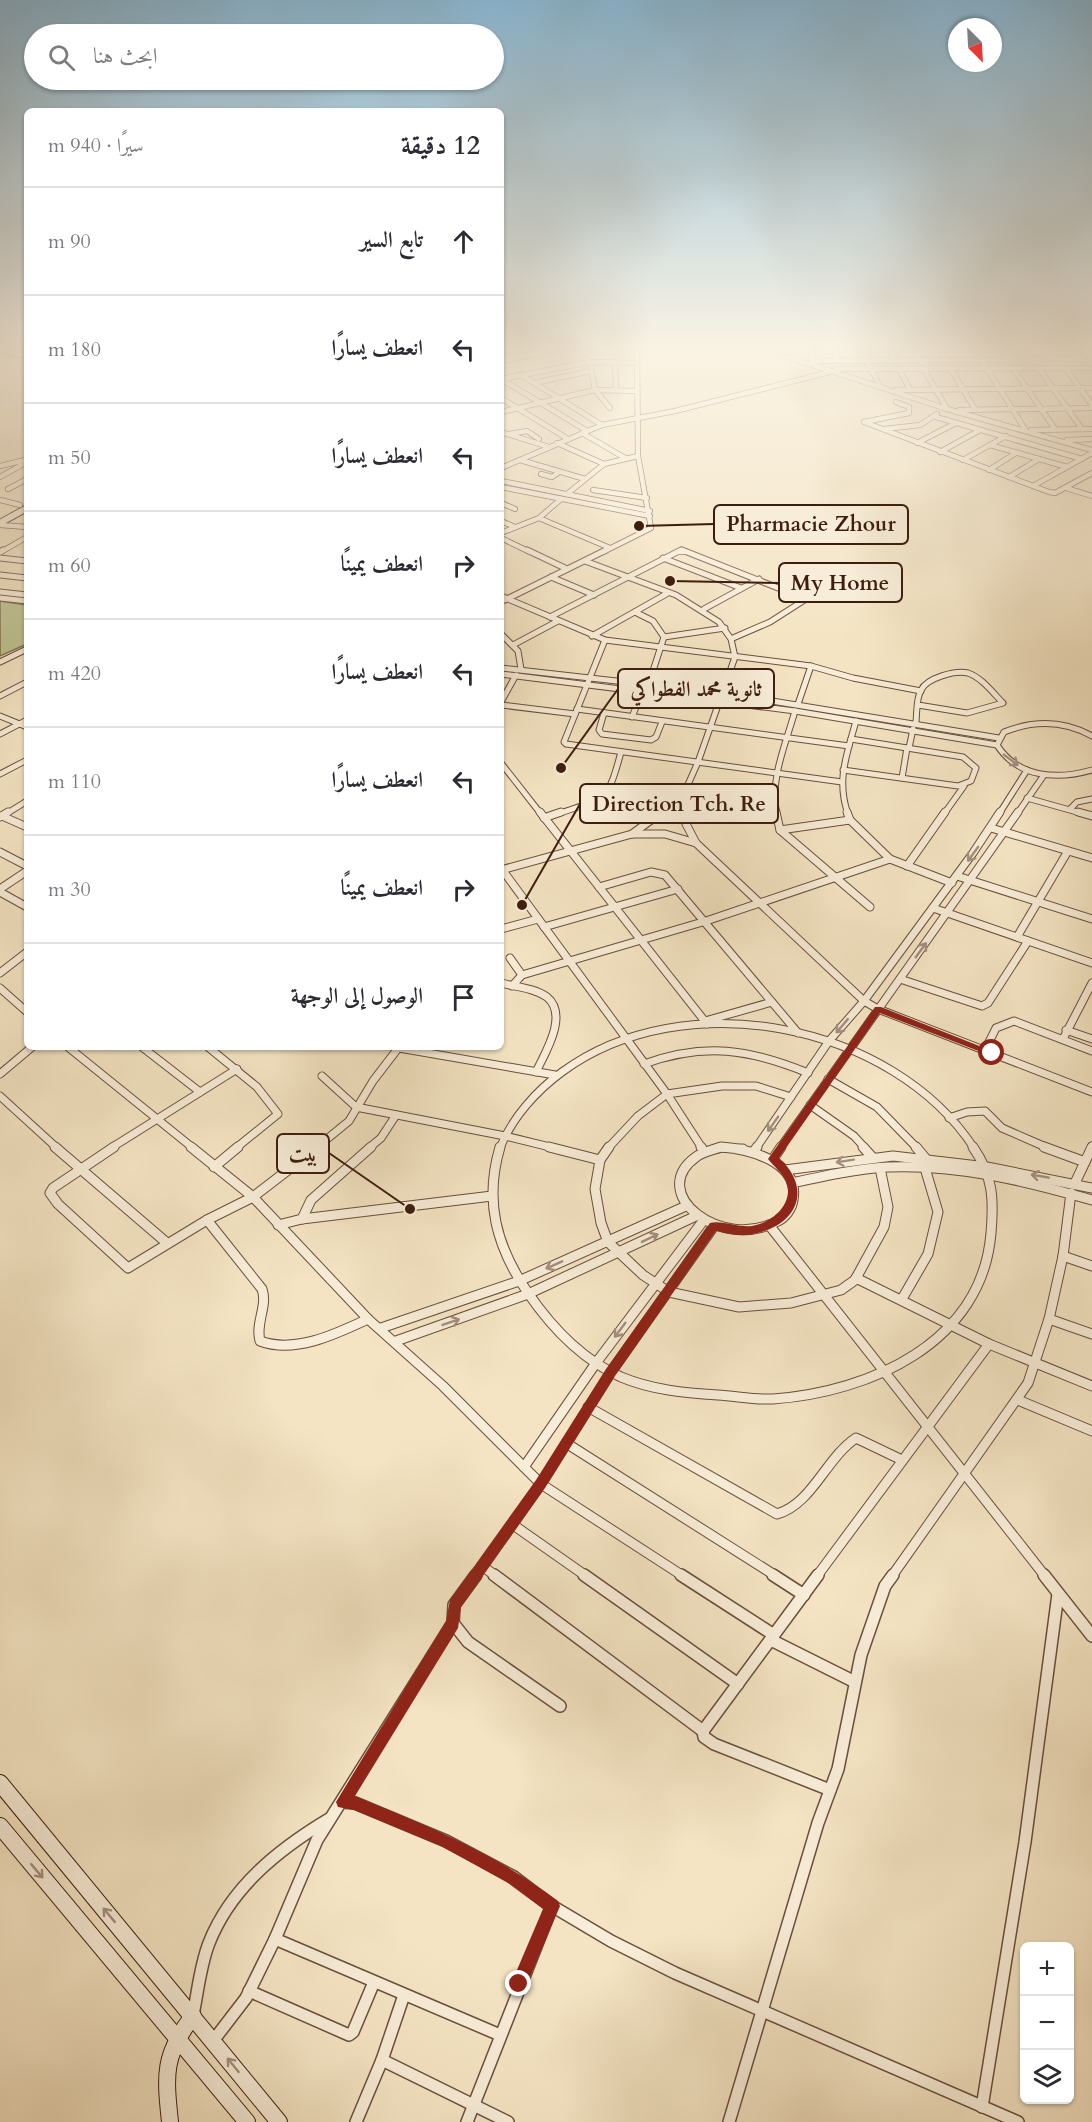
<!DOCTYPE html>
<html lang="ar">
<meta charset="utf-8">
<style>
:root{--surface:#fff;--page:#f7f7f7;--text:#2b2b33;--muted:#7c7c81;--line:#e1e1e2}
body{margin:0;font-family:Cardo,Amiri,serif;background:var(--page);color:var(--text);direction:rtl}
.controls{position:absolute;right:18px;bottom:18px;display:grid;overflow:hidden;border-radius:9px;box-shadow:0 2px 4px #0004}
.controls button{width:54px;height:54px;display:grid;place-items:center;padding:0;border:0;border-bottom:2px solid var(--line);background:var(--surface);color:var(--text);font:30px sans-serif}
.compass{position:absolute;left:948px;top:18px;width:54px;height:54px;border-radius:50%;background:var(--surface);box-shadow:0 2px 4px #0004;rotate:156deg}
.stop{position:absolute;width:18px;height:18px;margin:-14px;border:4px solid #8f2418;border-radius:50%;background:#fff}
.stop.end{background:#8f2418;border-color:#fff;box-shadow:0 2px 6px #0008}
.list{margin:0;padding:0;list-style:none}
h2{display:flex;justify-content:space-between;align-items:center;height:78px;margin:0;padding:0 24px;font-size:26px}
h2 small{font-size:20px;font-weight:400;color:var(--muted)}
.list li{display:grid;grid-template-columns:39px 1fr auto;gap:18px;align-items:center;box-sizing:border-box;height:108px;padding:0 24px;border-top:2px solid var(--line)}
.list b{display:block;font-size:22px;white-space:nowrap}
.list em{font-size:20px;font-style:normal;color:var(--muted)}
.icon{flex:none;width:33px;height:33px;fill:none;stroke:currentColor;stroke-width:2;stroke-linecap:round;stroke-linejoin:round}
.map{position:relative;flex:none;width:1092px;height:2122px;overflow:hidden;direction:ltr}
.search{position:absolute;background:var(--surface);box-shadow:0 2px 4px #0004;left:24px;top:24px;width:480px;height:66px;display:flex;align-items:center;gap:15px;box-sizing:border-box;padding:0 21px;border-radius:33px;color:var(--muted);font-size:22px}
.panel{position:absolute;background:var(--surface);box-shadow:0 2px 4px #0004;left:24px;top:108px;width:480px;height:942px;border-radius:9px;direction:rtl}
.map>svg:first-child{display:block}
</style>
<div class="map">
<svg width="1092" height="2122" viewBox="0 0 1092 2122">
<rect width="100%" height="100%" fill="#f4e4c3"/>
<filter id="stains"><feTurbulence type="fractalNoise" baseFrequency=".00333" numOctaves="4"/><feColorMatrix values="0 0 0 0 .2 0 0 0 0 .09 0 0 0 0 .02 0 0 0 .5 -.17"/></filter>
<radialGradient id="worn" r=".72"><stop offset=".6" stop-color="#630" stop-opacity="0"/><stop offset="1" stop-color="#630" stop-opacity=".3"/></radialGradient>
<path fill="#bec392" stroke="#7e7050" stroke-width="1.5" d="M0,601l27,4v39l-27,12z"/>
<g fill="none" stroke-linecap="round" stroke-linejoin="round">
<defs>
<g id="street-far4">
<path d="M755,346l192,63 145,41"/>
<path d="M808,346l6,15"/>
<path d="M833,346l6,15"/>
<path d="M860,346l20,41"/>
<path d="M888,346l6,15"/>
<path d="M913,346l9,17"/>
<path d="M938,346l8,14"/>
<path d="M973,346l53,85"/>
<path d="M999,346l10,13"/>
<path d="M1023,346l11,16"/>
<path d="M1048,346l8,13"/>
<path d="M1074,346l11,15"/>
<path d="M566,348l24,14 5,28 15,18"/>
<path d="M501,361l77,-15"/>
<path d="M812,361l271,-2"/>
<path d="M615,362l1,28"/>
<path d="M836,369l256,-1"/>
<path d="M1040,370l42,59"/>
<path d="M1067,370l25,35"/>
<path d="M900,371l10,19"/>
<path d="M925,371l22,38"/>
<path d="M952,371l23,38"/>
<path d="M1015,371l40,58"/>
<path d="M521,375l81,50"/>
<path d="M501,379l89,-17 47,1"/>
<path d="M501,379l86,52"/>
<path d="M534,383l57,-12"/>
<path d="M896,390l196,-2"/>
<path d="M501,398l67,41"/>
<path d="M896,402l13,5v6l-45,9 185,70 6,1 37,-20"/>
<path d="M959,410l133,-2"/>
<path d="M501,412l94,-22 42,1"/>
<path d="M936,417l146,42"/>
<path d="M884,429l36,-4 17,-11"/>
<path d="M1031,430l61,-1"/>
<path d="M501,432l48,15"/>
<path d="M582,433l43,25"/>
<path d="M509,434l18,-3 12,8"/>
<path d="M1067,440l25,-1"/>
<path d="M557,443l47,21"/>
<path d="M917,443l39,-20"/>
<path d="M990,445l77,22"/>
<path d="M940,452l40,-22"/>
<path d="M520,460l65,19"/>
<path d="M963,460l43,-24"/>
<path d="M0,466l25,-6"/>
<path d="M501,468l101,-43 73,-14 159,-40"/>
<path d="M989,470l27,-17"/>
<path d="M541,474l11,3 6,-4"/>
<path d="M0,477l27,-15"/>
<path d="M1009,477l30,-18"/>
<path d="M501,481l149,30"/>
<path d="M1033,486l59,-33"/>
<path d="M501,487l149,29"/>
<path d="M1066,488l26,8"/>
<path d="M8,489l19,-10"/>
<path d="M593,490l54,8"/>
<path d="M567,494l37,-30 34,-8"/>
<path d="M0,500l20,5"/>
<path d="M501,503l14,6"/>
<path d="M539,518l71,30"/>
<path d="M501,521l14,6"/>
<path d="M0,525l27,2"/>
<path d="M501,533l38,-15 22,-19"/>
<path d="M501,538l29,14"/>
<path d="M1,552l26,-15"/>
<path d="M603,552l48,-24 -13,-72 -1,-110"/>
<path d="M678,552h7"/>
</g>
<g id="street-far3">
<path d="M527,550l40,19"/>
<path d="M682,550l124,49 -36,23 -37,16"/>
<path d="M0,552l3,-2"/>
<path d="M0,558l27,3"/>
<path d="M663,558l78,30"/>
<path d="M585,561l91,34 43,27 12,17 4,18 -37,105 -16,36 -22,16"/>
<path d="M0,575l27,3"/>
<path d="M551,577l43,18"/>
<path d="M0,592l27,3"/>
<path d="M501,596l104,44 206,26 42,12 68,13"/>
<path d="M0,598l27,3"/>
<path d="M505,600l101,-50"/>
<path d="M704,609l55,-30"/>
<path d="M635,612l18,9 11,16 -15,46"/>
<path d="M550,617l131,-67"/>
<path d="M501,634l17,17 3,18"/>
<path d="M592,636l76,-43"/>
<path d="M664,637l61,-9"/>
<path d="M605,640l-41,102 2,2 276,38"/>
<path d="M513,645l45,-24"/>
<path d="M0,662l27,-13"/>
<path d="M501,668l222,25 276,45"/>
<path d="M501,674l294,37 202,34"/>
<path d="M0,696l27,-14"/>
<path d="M501,702l15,-27"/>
<path d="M798,704l13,-38"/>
<path d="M501,705l74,9"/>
<path d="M577,709l272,37"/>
<path d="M604,713l-5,17 3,4 49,6 5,-3 6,-15"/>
<path d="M0,716l27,11"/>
<path d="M632,717l11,-27"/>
<path d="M916,722c1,-10 0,-23 5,-32 6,-12 34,-20 47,-17 13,4 25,20 35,30l-36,10 -49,-8"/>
<path d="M0,734l27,-14"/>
<path d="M1092,736c-29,-16 -58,-16 -88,-4l-7,13c21,33 60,35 95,25"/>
<path d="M909,748l4,-19"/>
<path d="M501,763l40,51"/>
<path d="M843,770l115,16 13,-5 5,-13 -13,-11 -112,-18"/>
<path d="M0,774l27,-14"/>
<path d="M902,778l5,-30"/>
<path d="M682,798l2,16"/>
<path d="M1027,798l57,16"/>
<path d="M1070,809l7,-7 15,-3"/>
<path d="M6,814l21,-13"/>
<path d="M557,814c49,-17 50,-10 64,-62"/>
<path d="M777,814c-8,-33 9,-71 18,-103"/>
<path d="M848,814c-12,-34 -1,-60 8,-93"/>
<path d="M944,814l20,-28"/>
<path d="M999,814l28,-44"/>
<path d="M1017,814l27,-39"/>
</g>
<g id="street-far2">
<path d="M540,812l167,212"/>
<path d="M684,812l2,12 10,19 168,158 14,8 214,83"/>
<path d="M776,812l4,18 90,77"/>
<path d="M847,812l3,8 40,39 62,24"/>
<path d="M1078,812l14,4"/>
<path d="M2,816l25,11"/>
<path d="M0,817l8,-5"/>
<path d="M544,818l17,-6"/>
<path d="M991,828l101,30"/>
<path d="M780,830l70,-10"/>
<path d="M632,834l30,-22"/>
<path d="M0,852l27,14"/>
<path d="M907,866l38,-54"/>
<path d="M501,868l166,226 35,54"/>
<path d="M501,870l131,-36h33l31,9"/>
<path d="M957,876l135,43"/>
<path d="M599,887l52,-15 14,3 133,158"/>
<path d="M0,889l27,-18"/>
<path d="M0,892l27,15"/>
<path d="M933,908l159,55"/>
<path d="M544,927l134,-38"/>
<path d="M501,929l37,-10"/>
<path d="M1017,937l51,-86"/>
<path d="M510,958l12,17 -10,11"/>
<path d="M0,973l27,-21"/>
<path d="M522,975l184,-54 184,-62"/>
<path d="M900,979l82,27 6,-3 40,-62"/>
<path d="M501,983c15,4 33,5 46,14 22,18 -2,56 -11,75"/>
<path d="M0,988l27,24"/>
<path d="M705,1021l67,-19"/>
<path d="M1066,1030l26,9"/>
<path d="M1063,1039l29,-56"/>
<path d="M68,1047l125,101"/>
<path d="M142,1047l58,45"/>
<path d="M208,1047l49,40 21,27 -42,34"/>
<path d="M399,1048l156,27"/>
<path d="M985,1050l11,-22 18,-7 78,30"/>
<path d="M644,1064c61,-22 105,-15 164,9"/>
<path d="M0,1074l32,-27"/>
<path d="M322,1076l34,31 149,29 49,12"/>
<path d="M828,1079l49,28 40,41"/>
<path d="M0,1096l57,52"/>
<path d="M810,1105l44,31 11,12"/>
<path d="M949,1118l18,-6 18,-1 17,17 46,20"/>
<path d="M111,1148l126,-79"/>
<path d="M316,1148l33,-27 24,-40 26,-34"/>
<path d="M369,1148l12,-10 15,-23"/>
<path d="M500,1148c12,-30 36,-57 62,-76 122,-90 330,-49 412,76"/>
<path d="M608,1148l30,-32 29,-22 55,-8h34l35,11"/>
<path d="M717,1148h26"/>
<path d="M756,1148l73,-107 35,-40 109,-148 27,-41"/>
<path d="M780,1148l238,-336"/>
<path d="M1091,1148l1,-2"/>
</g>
<g id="street-far1">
<path d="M55,1147l112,96"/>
<path d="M114,1147l-61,41 -3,5 8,11 70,64 79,-48 46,-23 65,-50"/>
<path d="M191,1147l62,50 115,122c-32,15 -73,35 -108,22 -5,-18 8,-35 2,-52l-55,-69"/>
<path d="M500,1147c-16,54 -4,99 28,146 24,35 53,66 93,84 31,13 64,16 97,18 18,1 37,5 55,4 97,-7 209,-56 218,-166 3,-34 2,-57 -18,-86"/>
<path d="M549,1147l51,13"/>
<path d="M609,1147l-9,13 -5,29 6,34 7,19 35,33 26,17 70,15 52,-4 50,-13 14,-10 29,-53 4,-20 -8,-39"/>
<path d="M701,1147l3,5"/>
<path d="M721,1147c27,2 79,14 72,53 -1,8 -7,17 -15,21 -57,31 -132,-28 -82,-64 6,-5 17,-7 25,-10z"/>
<path d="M863,1147l10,11"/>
<path d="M916,1147l10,12"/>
<path d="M1044,1147l41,15"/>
<path d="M755,1150l2,-3"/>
<path d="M773,1159l8,-12"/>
<path d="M214,1167l24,-20"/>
<path d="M785,1170l108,-14 94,11 105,21"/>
<path d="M792,1183c32,-7 63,-14 96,-16 69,-3 138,14 204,33"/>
<path d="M1075,1183l17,-36"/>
<path d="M302,1219l9,-19 60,-53"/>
<path d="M278,1225l24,-6 190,-23"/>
<path d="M769,1225l276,351"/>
<path d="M1063,1256l29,10"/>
<path d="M856,1278l133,66 103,42"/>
<path d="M902,1299l26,-45 10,-42 -13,-44"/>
<path d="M368,1319l75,67 98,98 142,92"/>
<path d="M1049,1319l43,15"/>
<path d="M381,1328l138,-47 167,-75"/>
<path d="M396,1341l132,-47 168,-78"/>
<path d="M1018,1400l74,31"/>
<path d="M588,1407l189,107c35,-10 49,-56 79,-76l46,22"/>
<path d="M566,1443l210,133"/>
<path d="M524,1467l72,-104 107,-142"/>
<path d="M512,1524l74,52"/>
<path d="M482,1566l14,10"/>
<path d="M475,1576l66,-92 70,-112 103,-146"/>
<path d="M817,1576l172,-232"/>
<path d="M892,1576l136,-193 21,-64 14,-63 8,-63"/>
</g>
<g id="street">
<path d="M476,1575l-22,30 -1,18 15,19 92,64"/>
<path d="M494,1575l209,156"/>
<path d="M584,1575l154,109"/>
<path d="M681,1575l93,60"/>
<path d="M773,1575l31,20"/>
<path d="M818,1575l-115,156 1,6 10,7 116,46"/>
<path d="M1044,1575l48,61"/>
<path d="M771,1640l84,42"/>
<path d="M343,1802l12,1 91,38 68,36 38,29 59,35 64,32 343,149"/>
<path d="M275,1939l225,96"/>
<path d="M249,1991l100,44 4,-3 21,-50"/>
<path d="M193,2015c5,-24 7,-49 16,-72 22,-56 70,-94 120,-124"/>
<path d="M213,2041l33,-43 29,-59 42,-99 136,-217"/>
<path d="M382,2060l126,62"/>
<path d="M982,2107l43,-265 33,-248"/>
<path d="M356,2122l26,-62 22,-65"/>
<path d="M467,2122l85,-216"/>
<path d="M729,2122l89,-299 20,-54 23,-114 24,-69 8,-11"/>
</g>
<g id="secondary-far1">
<path d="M0,350l27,5"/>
<path d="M0,523l27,-15"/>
</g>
<g id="secondary">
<path d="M0,1783l279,339"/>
<path d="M0,1826l247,296"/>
<path d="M170,2122c-5,-47 -7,-67 23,-106"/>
</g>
</defs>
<use href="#street-far4" stroke="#6b4f3b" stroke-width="6"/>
<use href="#street-far3" stroke="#6b4f3b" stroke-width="7"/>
<use href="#street-far2" stroke="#6b4f3b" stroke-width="9"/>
<use href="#street-far1" stroke="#6b4f3b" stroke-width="11"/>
<use href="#street" stroke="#6b4f3b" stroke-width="14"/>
<use href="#secondary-far1" stroke="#3d1d0e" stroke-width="8"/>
<use href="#secondary" stroke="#3d1d0e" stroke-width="18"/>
<use href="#street-far4" stroke="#f8edd8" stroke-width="4.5"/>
<use href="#street-far3" stroke="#f8edd8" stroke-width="5"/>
<use href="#street-far2" stroke="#f8edd8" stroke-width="7"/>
<use href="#street-far1" stroke="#f8edd8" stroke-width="9"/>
<use href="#street" stroke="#f8edd8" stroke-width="11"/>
<use href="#secondary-far1" stroke="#f8edd8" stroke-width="6"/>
<use href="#secondary" stroke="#f8edd8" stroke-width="16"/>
</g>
<defs><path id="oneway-shaft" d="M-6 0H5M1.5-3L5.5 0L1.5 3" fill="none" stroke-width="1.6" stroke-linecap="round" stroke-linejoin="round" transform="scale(1.5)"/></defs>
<g stroke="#a48f7d">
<use href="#oneway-shaft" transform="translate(1011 760) rotate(37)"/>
<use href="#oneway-shaft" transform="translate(973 854) rotate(126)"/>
<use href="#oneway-shaft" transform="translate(921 950) rotate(-54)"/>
<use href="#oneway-shaft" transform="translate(842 1026) rotate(130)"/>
<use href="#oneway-shaft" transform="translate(773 1124) rotate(125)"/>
<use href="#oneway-shaft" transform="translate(845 1161) rotate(171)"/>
<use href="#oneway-shaft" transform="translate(1040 1176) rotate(-170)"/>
<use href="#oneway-shaft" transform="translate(650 1238) rotate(-26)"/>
<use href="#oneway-shaft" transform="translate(554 1265) rotate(156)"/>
<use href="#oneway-shaft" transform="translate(451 1322) rotate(-19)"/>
<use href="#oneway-shaft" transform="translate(620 1330) rotate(127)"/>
<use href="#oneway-shaft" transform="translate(37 1871) rotate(50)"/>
<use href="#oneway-shaft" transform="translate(109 1915) rotate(-130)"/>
<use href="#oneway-shaft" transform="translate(233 2065) rotate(-129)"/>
</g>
<linearGradient id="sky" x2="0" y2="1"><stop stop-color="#89b8d5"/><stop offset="0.54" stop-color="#faf3e4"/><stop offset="1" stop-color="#faf3e4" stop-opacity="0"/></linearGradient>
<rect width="1092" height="643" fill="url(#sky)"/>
<path fill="#8f2418" d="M875,1007h6l116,46 -8,2 -109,-42 -101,145c35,32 17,68 -26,76 -12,3 -25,0 -37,-3l-101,145 -70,112 -84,119 -3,21 -103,168c73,30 140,57 203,105l2,5 -35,83 -6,3 -5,-3 -3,-5 32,-75 -35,-26 -67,-37 -87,-36 -16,-3 -2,-5 110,-181 4,-21 86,-120 70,-111 104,-146c13,-3 28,5 42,3 20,-3 43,-23 34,-45 -4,-9 -12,-14 -18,-22z"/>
<path fill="none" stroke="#3d1d0e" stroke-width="2" d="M639 526L714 524M670 581L779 583M561 768L618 689M522 905L580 804M410 1209L329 1153"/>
<g fill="#3d1d0e" stroke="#f8edd8" stroke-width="2">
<circle cx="639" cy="526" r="6"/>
<circle cx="670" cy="581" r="6"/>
<circle cx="561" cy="768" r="6"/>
<circle cx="522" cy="905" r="6"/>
<circle cx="410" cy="1209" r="6"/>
</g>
<g fill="#f8edd8" stroke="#3d1d0e" stroke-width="2">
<rect x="714" y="505" width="194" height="39" rx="6"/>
<rect x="779" y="563" width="123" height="39" rx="6"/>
<rect x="618" y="669" width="156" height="39" rx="6"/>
<rect x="580" y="784" width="198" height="39" rx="6"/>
<rect x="277" y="1134" width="52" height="39" rx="6"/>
</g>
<g font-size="21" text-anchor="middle" font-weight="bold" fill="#3d1d0e">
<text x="811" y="531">Pharmacie Zhour</text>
<text x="840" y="590">My Home</text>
<text x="696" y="696">ثانوية محمد الفطواكي</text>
<text x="679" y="811">Direction Tch. Re</text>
<text x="303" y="1161">بيت</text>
</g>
<rect width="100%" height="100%" filter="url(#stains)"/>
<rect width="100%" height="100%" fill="url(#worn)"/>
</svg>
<div class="controls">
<button>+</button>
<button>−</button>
<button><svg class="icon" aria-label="layers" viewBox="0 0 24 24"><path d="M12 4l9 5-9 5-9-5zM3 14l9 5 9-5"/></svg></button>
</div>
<svg class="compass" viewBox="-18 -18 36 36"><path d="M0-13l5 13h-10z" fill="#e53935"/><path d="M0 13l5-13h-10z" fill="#7c7c81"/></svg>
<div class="stop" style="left:992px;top:1053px"></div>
<div class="stop end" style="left:519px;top:1984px"></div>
<div class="search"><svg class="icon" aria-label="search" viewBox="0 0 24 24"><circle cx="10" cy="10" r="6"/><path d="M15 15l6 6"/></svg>ابحث هنا</div>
<section class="panel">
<h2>12 دقيقة<small>سيرًا · 940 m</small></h2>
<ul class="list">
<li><svg class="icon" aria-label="ahead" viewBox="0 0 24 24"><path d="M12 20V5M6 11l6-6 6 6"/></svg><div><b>تابع السير</b></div><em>90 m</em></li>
<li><svg class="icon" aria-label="left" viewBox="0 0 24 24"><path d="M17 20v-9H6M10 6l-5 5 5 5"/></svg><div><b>انعطف يسارًا</b></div><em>180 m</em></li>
<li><svg class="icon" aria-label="left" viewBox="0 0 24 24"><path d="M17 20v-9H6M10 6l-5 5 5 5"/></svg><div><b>انعطف يسارًا</b></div><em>50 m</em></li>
<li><svg class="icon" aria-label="right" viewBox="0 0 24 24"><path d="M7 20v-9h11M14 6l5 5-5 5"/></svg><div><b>انعطف يمينًا</b></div><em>60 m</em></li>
<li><svg class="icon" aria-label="left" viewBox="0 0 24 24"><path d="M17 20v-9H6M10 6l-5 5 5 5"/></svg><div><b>انعطف يسارًا</b></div><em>420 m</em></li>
<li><svg class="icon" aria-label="left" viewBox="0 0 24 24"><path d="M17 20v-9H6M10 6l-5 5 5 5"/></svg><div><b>انعطف يسارًا</b></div><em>110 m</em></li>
<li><svg class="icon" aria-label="right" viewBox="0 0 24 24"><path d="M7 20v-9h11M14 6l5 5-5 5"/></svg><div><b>انعطف يمينًا</b></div><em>30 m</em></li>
<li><svg class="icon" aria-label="arrive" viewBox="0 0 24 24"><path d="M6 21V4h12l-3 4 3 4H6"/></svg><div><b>الوصول إلى الوجهة</b></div></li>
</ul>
</section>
</div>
